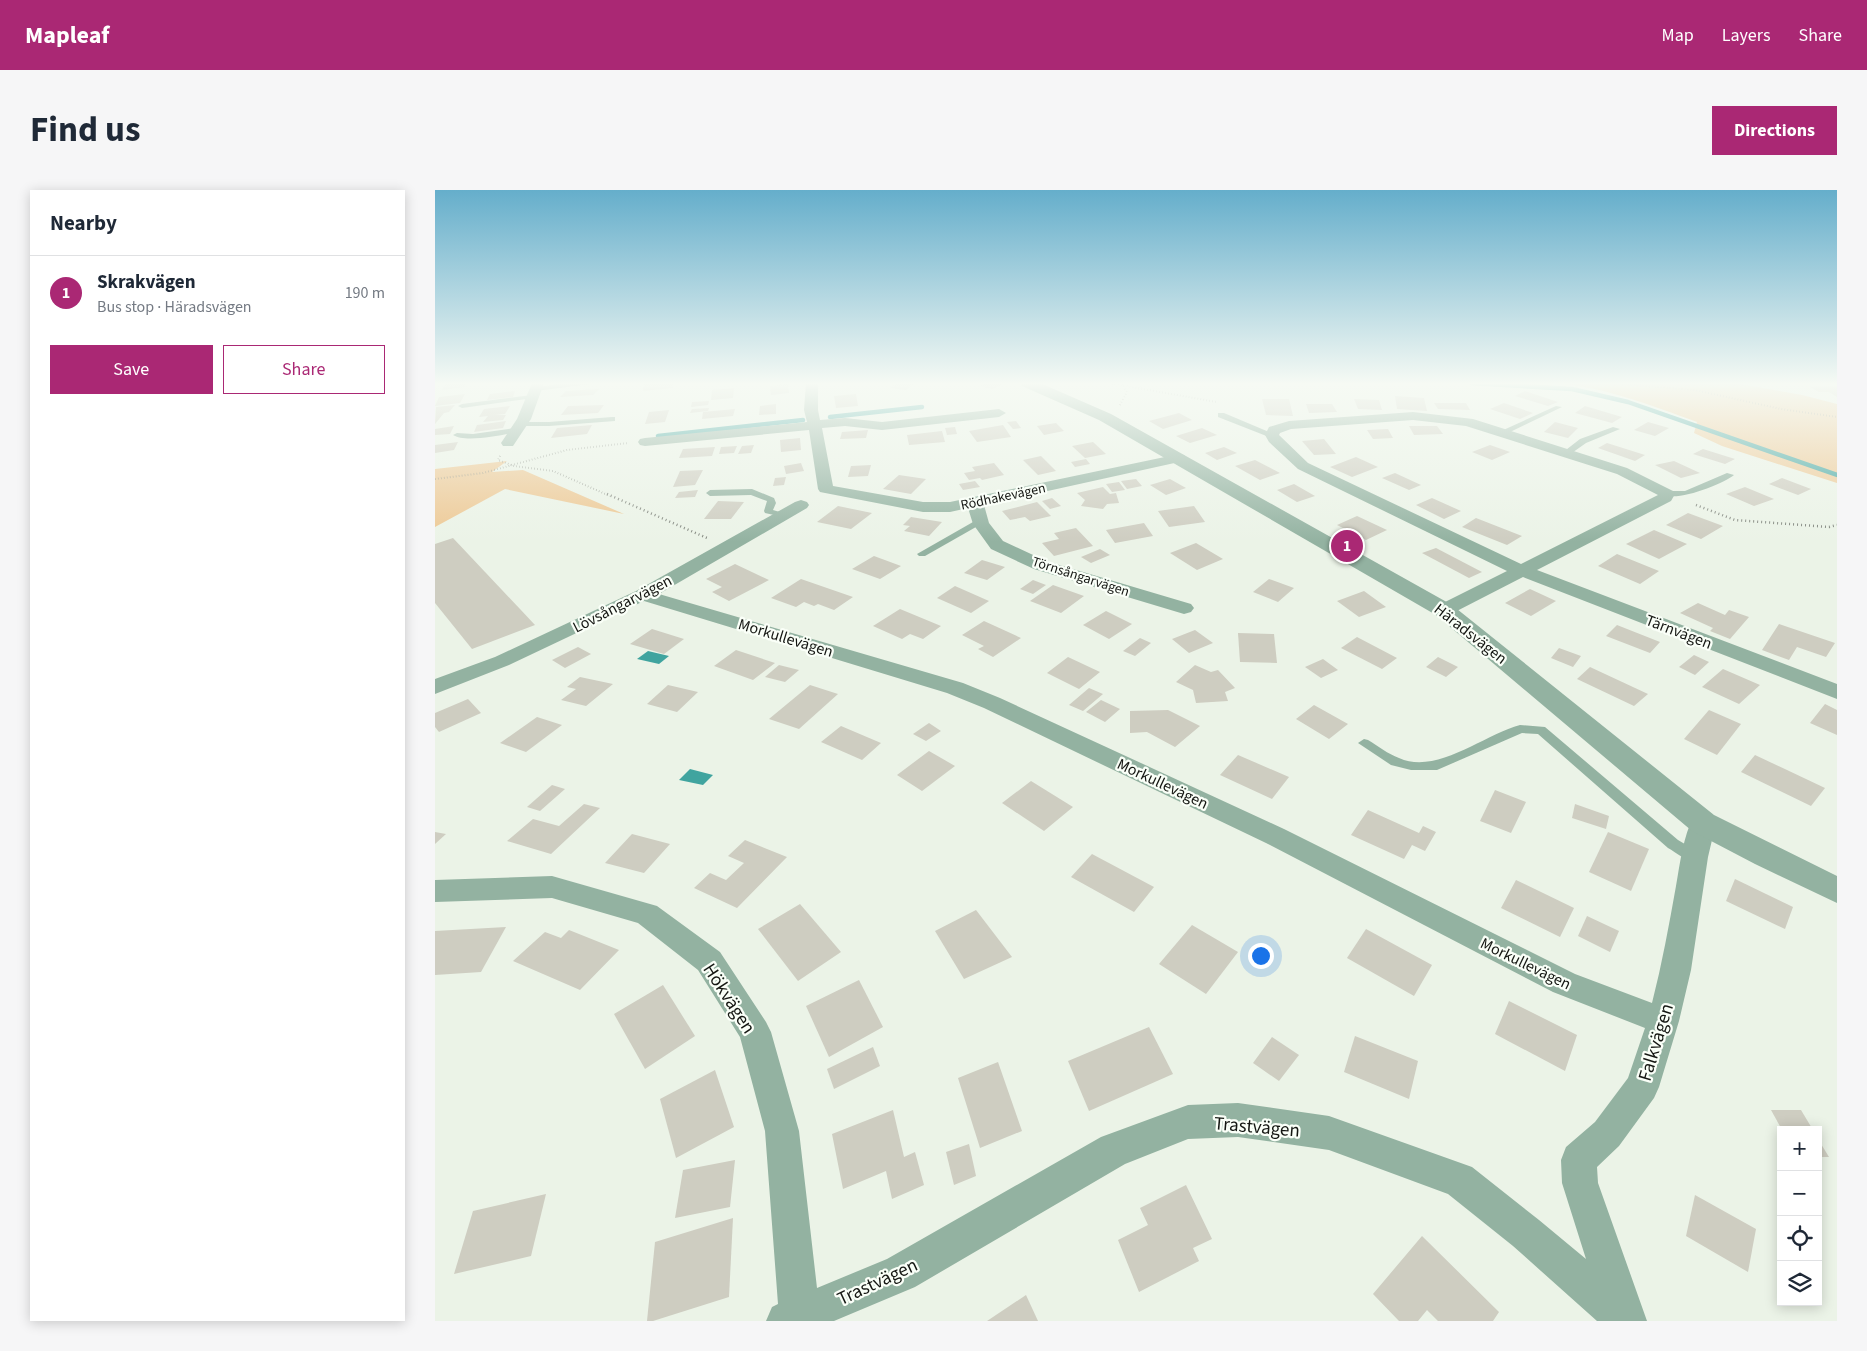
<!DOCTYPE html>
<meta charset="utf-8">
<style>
:root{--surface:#fff;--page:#f6f6f7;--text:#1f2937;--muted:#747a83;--line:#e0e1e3;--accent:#aa2874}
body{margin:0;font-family:"Source Sans 3",sans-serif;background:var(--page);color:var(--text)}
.controls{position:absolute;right:15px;bottom:15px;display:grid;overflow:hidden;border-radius:0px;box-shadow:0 2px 12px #0003}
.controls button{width:45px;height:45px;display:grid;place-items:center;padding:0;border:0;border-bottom:1px solid var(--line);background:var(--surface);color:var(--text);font:25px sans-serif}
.you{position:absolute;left:825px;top:765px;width:18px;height:18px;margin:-12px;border:4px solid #fff;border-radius:50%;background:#1a73e8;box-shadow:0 0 0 8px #1a73e833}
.badge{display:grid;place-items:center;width:32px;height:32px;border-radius:50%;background:var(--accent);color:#fff;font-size:16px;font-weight:700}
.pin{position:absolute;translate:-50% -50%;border:2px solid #fff;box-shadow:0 1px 5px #0006}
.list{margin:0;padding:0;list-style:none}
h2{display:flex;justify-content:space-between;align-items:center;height:65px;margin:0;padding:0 20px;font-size:21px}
h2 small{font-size:16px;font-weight:400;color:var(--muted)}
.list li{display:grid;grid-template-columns:32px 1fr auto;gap:15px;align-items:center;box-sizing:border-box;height:75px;padding:0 20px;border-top:1px solid var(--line)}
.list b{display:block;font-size:19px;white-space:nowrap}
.list p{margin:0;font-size:16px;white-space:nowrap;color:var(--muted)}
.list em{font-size:16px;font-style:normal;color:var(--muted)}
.actions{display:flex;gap:10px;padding:15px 20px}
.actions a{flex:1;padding:11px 0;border:1px solid var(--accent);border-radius:0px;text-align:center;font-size:18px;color:var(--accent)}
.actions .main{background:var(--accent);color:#fff}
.icon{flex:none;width:28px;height:28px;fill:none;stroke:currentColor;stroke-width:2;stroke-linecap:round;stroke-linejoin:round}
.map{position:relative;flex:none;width:1402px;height:1131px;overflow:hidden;border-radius:0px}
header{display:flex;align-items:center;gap:30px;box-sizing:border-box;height:70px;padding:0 25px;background:var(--accent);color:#fff}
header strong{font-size:24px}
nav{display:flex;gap:28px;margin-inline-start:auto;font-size:18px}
.intro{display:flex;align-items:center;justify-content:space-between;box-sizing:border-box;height:120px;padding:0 30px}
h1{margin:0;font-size:35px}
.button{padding:12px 22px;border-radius:0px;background:var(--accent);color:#fff;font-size:18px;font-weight:700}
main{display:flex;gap:30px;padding:0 30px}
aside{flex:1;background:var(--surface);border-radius:0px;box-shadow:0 2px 12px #0003}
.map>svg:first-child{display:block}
</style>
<header>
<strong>Mapleaf</strong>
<nav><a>Map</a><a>Layers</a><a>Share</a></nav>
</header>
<div class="intro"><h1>Find us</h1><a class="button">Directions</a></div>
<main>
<aside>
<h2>Nearby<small></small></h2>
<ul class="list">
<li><span class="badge">1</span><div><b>Skrakvägen</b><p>Bus stop · Häradsvägen</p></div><em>190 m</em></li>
</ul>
<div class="actions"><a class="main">Save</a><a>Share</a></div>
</aside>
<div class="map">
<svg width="1402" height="1131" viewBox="0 0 1402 1131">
<rect width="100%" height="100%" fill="#ebf3e7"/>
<g fill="#edc894">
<path d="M1123,193h176l68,12 35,9v79l-115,-37 -28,-13 3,-11c-46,-17 -91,-34 -139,-39z"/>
<path d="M72,271l-15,11 31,-2 101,44 -119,-25 -70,38v-58z"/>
</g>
<g fill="#40a49f">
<path d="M213,461l21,5 -10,8 -22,-5z"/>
<path d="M255,579l23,6 -10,10 -24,-5z"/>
</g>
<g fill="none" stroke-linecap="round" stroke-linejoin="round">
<g stroke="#40a49f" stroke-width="4.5">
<path d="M1036,193l101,6 56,13 209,73"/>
<path d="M395,227l92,-10"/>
<path d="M223,246l145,-16"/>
</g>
</g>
<g fill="#cecdc1">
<path d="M11,193h20l-2,4 -22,3z"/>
<path d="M209,193h29v5l-30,3z"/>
<path d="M462,193h18l-9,7 -16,-2z"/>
<path d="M550,193h12l5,2 -10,4 -12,-3z"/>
<path d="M353,194l1,9 -18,2 -1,-9z"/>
<path d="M1402,196v11l-8,-5h-10l-9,-5z"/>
<path d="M299,198l-1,10 -22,2 1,-10z"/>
<path d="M164,199l-6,6 -33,2 6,-6z"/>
<path d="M80,201l-2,6 -26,3 3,-6z"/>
<path d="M1090,201l33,11 -10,4 -33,-10z"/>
<path d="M30,204l-5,9 -25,3 4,-9z"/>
<path d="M421,204l2,12 -22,2 -2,-12z"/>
<path d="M960,206l29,2 3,13 -30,-2z"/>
<path d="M827,209h27l4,17 -27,-1z"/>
<path d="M919,209l25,1 3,10 -24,-1z"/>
<path d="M274,211l-1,4 -17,2 1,-5z"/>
<path d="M999,213h32l4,7 -32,-1z"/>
<path d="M1069,213l29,10 -13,6 -30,-10z"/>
<path d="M341,214v10l-17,1 1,-9z"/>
<path d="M871,214h26l5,8 -28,1z"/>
<path d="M20,215l-6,7 -5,1 -9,11 1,-17z"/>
<path d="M169,215l-6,8 -37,2 7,-9z"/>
<path d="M75,216l-5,8 -10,1h11l-3,5 -20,2 5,-6 -9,1 5,-8z"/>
<path d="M1150,216l37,11 -10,6 -37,-10z"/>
<path d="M274,218l-1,3 -18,2 2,-4z"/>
<path d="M300,219l-2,7 -31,3 1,-7z"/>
<path d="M234,220l-4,12 -20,2 4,-12z"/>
<path d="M744,223l13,7 -29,9 -14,-8z"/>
<path d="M71,231l-3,7 -29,4 3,-7z"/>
<path d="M581,231l5,7 -8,1 -6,-7z"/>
<path d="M1120,232l23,6 -10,10 -24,-6z"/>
<path d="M1213,232l21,6 -14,8 -21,-6z"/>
<path d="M621,233l8,8 -20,4 -7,-9z"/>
<path d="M157,235l-5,9 -36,4 6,-10z"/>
<path d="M568,235l8,12 -34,5 -8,-11z"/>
<path d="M19,236l-4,8 -15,1v-6z"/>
<path d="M974,236h28l6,8 -29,1z"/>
<path d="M520,237l2,7 -10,1 -2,-7z"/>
<path d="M767,238l15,7 -27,8 -14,-7z"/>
<path d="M953,239l5,9 -20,1 -6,-9z"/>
<path d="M433,240l-2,8 -26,1 2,-7z"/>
<path d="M507,241l3,11 -36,3 -2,-10z"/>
<path d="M365,248l1,12 -20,2 -1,-12z"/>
<path d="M889,249l12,15 -22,1 -12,-14z"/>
<path d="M23,252l-4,8 -19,3v-8z"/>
<path d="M658,252l13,12 -21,4 -13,-12z"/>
<path d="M1172,253l38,12 -10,6 -37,-13z"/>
<path d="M319,255l-3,8 -13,1 4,-8z"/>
<path d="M1055,255l20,7 -18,8 -20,-8z"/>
<path d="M302,256l-3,7 -15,1 2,-7z"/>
<path d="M280,257l-3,9 -33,2 4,-9z"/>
<path d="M789,257l13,6 -20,7 -12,-7z"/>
<path d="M1268,259l32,10 -10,5 -32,-10z"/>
<path d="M606,266l15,15 -18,4 -15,-15z"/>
<path d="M921,267l22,10 -26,10 -22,-10z"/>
<path d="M651,269l4,5 -15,3 -4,-5z"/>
<path d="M820,270l25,13 -20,7 -25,-14z"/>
<path d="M1239,271l26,12 -19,5 -26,-13z"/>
<path d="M366,273l3,8 -18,3 -2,-8z"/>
<path d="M559,273l10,12 -22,5 -2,-2 -11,2 -5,-7 11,-2 -3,-4z"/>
<path d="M436,275l-3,11 -20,1 3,-11z"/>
<path d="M268,280l-8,15 -22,2 7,-16z"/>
<path d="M960,283l26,12 -12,5 -27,-12z"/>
<path d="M464,285l27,4 -15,15 -28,-5z"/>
<path d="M351,287l-2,8 -11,1 2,-8z"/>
<path d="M1347,288l29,11 -13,6 -29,-11z"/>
<path d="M701,289l6,7 -15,3 -6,-8z"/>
<path d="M735,289l16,9 -20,7 -16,-10z"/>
<path d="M540,291l5,6 -17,3 -4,-6z"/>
<path d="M684,292l6,8 -13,2 -6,-8z"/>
<path d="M859,294l21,12 -18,6 -20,-12z"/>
<path d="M668,297l7,7 6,-1 3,10 -12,1 -4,5 -22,-3 4,-6 -8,-7z"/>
<path d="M1310,297l29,12 -20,7 -28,-12z"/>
<path d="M263,300l-3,7 -20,1 4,-6z"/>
<path d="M617,308l9,8 -11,3 -8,-8z"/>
<path d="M997,308l29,13 -17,8 -28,-14z"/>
<path d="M283,311l26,1 -13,17h-27z"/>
<path d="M602,312l14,14 -21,5 -5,-4 -15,3 -8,-9z"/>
<path d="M403,316l34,7 -21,16 -34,-7z"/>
<path d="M759,316l11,16 -36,5 -11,-16z"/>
<path d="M1253,323l35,13 -22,13 -35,-14z"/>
<path d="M922,326l30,14 -21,10 -29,-15z"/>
<path d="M476,327l31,5 -13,14 -25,-5 6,-5 -7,-1z"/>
<path d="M1041,328l46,18 -15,9 -45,-18z"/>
<path d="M709,333l9,13 -38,7 -9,-13z"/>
<path d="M641,338l17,18 -39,10 -12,-13 17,-4 -5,-6z"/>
<path d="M1219,340l33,14 -28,15 -33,-15z"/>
<path d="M18,348l82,87 -63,24 -37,-46v-59z"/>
<path d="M761,353l27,16 -26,11 -27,-17z"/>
<path d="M1001,358l46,24 -13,6 -47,-25z"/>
<path d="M665,359l10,6 -19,8 -10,-6z"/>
<path d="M1182,364l42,17 -19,13 -42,-18z"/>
<path d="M439,366l27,10 -21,13 -28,-10z"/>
<path d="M547,370l23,7 -18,13 -23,-7z"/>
<path d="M300,374l34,16 -40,21 -17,-9 10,-5 -16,-8z"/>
<path d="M366,389l52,18 -19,13 -16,-6 -4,2 -10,-4 -8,5 -25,-9z"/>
<path d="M834,389l25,9 -16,14 -25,-10z"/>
<path d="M598,390l13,5 -13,9 -13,-5z"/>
<path d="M618,395l31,11 -23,17 -31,-12z"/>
<path d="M520,396l34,15 -18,12 -34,-15z"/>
<path d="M1095,399l26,12 -25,15 -26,-13z"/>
<path d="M929,401l22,16 -27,10 -22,-16z"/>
<path d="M1263,413l27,12 4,-5 20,7 -19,22 -20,-8 3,-3 -33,-15z"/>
<path d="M465,419l41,17 -18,13 -13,-5 -8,5 -29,-13z"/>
<path d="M671,421l26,13 -23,15 -26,-14z"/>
<path d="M549,431l37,17 -28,19 -15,-8 6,-3 -22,-11z"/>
<path d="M1344,434l56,19 -9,14 -29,-10 -8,13 -27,-10z"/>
<path d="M1182,435l43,17 -10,11 -44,-17z"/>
<path d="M217,439l32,10 -20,15 -34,-10z"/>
<path d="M760,440l18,13 -24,10 -17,-14z"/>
<path d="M803,443l36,1 3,29 -37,-1z"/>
<path d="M922,447l40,21 -15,11 -41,-21z"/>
<path d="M705,448l11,5 -16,13 -12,-5z"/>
<path d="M143,457l13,7 -26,14 -13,-8z"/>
<path d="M1124,458l22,8 -8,11 -22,-9z"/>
<path d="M301,460l39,13 -22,17 -39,-14z"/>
<path d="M1259,465l15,7 -14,13 -16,-8z"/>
<path d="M633,467l32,15 -21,17 -32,-16z"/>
<path d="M1003,467l20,10 -12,10 -20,-10z"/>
<path d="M888,469l15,11 -17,8 -16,-11z"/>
<path d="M344,475l20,5 -14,12 -20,-5z"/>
<path d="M760,475l16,7 7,-2 17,18 -10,4 3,9 -32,2 -3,-13 -17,-8z"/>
<path d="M1155,477l58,27 -14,12 -57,-27z"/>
<path d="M1288,479l37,16 -21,19 -37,-17z"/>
<path d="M145,487l33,7 -27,22 -25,-6 15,-11 -9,-2z"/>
<path d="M233,495l30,7 -21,20 -30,-8z"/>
<path d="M375,495l28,9 -39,35 -30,-10z"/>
<path d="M654,498l14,6 -20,17 -14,-6z"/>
<path d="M33,509l13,14 -42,19 -4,-5v-14z"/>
<path d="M666,510l19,9 -15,13 -19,-10z"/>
<path d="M1390,514l12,6v25l-27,-12z"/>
<path d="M879,515l34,19 -19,15 -33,-20z"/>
<path d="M733,520l32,16 -25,21 -28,-15 -17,1v-22z"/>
<path d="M1274,520l32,14 -24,31 -33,-16z"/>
<path d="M102,527l25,8 -36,27 -26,-9z"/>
<path d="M494,533l12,8 -15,10 -13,-7z"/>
<path d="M406,536l40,17 -19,17 -41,-18z"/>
<path d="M494,561l26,15 -33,25 -25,-16z"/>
<path d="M803,565l51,22 -17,22 -52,-24z"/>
<path d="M1320,565l70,33 -14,18 -70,-34z"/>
<path d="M596,591l42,26 -29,24 -42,-28z"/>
<path d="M117,595l13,4 -25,22 -13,-4z"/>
<path d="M1060,600l31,12 -15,31 -31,-12z"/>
<path d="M149,614l16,4 -49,46 -44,-13 26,-22 26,7z"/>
<path d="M1140,614l34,12 -3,13 -34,-11z"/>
<path d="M933,620l51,23 4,-7 13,6 -11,19 -13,-6 -8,14 -53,-24z"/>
<path d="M0,642l11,2 -11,10z"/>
<path d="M1173,642l41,17 -18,42 -42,-19z"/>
<path d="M197,644l38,10 -26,29 -39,-10z"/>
<path d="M310,650l42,17 -50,51 -43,-20 16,-15 16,7 18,-17 -16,-7z"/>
<path d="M657,664l62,33 -20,25 -63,-35z"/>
<path d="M1300,689l58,28 -8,22 -59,-28z"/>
<path d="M1081,690l58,28 -14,29 -59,-29z"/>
<path d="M365,714l41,48 -43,29 -40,-52z"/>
<path d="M541,720l36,47 -48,22 -29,-48z"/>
<path d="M1152,726l32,15 -9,21 -32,-16z"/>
<path d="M757,735l46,27 -32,42 -47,-30z"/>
<path d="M71,737l-25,45 -46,3v-44z"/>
<path d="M931,739l66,36 -18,31 -67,-38z"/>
<path d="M134,740l50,20 -39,40 -67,-29 32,-29 16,6z"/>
<path d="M424,790l24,47 -54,30 -23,-51z"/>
<path d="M228,795l32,51 -50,33 -31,-55z"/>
<path d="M1074,811l68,34 -12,36 -70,-37z"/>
<path d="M714,837l24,47 -84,37 -21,-50z"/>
<path d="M920,846l63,25 -9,38 -65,-27z"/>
<path d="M837,847l27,18 -20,26 -26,-18z"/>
<path d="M438,857l7,19 -46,23 -7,-20z"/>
<path d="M563,872l24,69 -42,17 -22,-70z"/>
<path d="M280,880l19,57 -58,31 -16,-59z"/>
<path d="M458,920l11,47 11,-5 9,33 -32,14 -6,-28 -43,18 -11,-55z"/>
<path d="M1336,920h30l12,20h-31z"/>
<path d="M1383,949l11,18h-11z"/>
<path d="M534,954l7,32 -22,9 -8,-33z"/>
<path d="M300,970l-5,47 -55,11 8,-48z"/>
<path d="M751,995l26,54 -19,9 6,13 -60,31 -21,-52 30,-15 -8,-17z"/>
<path d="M111,1004l-15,62 -77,18 19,-63z"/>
<path d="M1260,1005l61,34 -8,43 -62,-36z"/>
<path d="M298,1028l-4,79 -76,24h-6l8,-79z"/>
<path d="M987,1046l77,76 -6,9h-55l-11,-11 -9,11h-19l-26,-27z"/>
<path d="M591,1105l12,26h-51z"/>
</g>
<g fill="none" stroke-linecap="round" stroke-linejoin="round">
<g stroke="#80857d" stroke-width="2" stroke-dasharray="0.5 2.5" stroke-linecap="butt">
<path d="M674,193l108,19"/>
<path d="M1175,193l85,7 86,19 56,8"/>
<path d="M685,215l7,-13 -5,-9"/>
<path d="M65,266l-2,4 16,6 39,5 57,25"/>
<path d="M0,289l48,-6 84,-23 61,-7"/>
</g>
<g stroke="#80857d" stroke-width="2.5" stroke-dasharray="1 3" stroke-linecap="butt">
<path d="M172,304l100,44"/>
<path d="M1261,315l39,15 94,7 8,-2"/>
</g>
<g fill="#93b2a1" fill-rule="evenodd">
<path d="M136,193h27l-62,8 -3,-2 3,-2z"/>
<path d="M97,205l2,1v2l-72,10 -4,-2 4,-2z"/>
<path d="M1121,216l6,1 -56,27 -7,-2z"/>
<path d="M783,223h6l52,22 -7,2 -51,-20z"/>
<path d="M177,227h3v4l-66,5h-29l-4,-2 4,-2h29z"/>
<path d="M1178,237l7,2 -34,14 -17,12 -7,-2 18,-14z"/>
<path d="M80,238h3v4c-15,3 -53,11 -65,3l4,-2 16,1z"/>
<path d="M1292,283l7,2c-11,9 -59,28 -71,19l4,-3h18z"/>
<path d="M317,299l22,9 2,5 -3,7 10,3v4l-18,-4 -1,-2 3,-10 -16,-6 -41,1 -4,-3 4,-3z"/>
<path d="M545,328l3,1v4l-58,33h-6l-2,-2z"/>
<path d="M1085,535l25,2 133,113 22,13 2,4 -2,4c-11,3 -23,-8 -32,-13l-130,-114 -16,-1 -85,37h-26l-20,-5 -33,-22 6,-4 4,1c10,6 20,14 31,18 38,17 84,-23 121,-33z"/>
</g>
<g fill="#93b2a1" fill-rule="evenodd">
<path d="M97,193h12l-13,36 -18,27h-10l-2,-3 16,-24z"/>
<path d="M371,193h12v27l2,10 25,-2 37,4 117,-13 7,4 -7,4 -117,13 -37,-4 -23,2 11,58 90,16h27l229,-48 5,1 2,3 -2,3 -5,1 -195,43 5,18 14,18 43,20 145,43 3,4 -3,4 -7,2 -150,-45 -43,-20 -18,-25 -5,-16 -18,4h-27l-103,-20 -2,-3 -9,-59 -164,16 -5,-1 -2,-3 2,-3 5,-1 162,-16 -3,-12z"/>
<path d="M978,222l60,7 154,49 46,23 2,3 -4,7 -134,69 300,114v15l-314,-122 -72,37 -7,2 -7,-2 -3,-4 3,-4 70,-35 -209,-102 -29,-27 -4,-7 4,-8 20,-6zM978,230l53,6 151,48 41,21 -137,69 -213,-101 -29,-28 1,-2 11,-4z"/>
<path d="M366,310l6,2 2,3 -2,3 -148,86 304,89 37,15 284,131 291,145 77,29c10,-39 17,-78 24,-117 4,-22 7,-50 18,-70l9,-3 9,3 4,7 -8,34 -17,113 -12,51 -20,66 -5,11 -35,48 -22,21 1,16 49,138h-50l-84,-75 -65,-52 -119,-44 -91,-13 -50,2 -63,25 -210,123 -81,34h-68l6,-14 6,-3 -13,-173 -25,-94 -42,-67 -60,-47 -86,-25 -117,4v-22l117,-4 105,30 63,46 46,70 5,10 28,99 18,157 70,-29 214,-122 87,-32 50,-2 91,13 143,51 67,53 47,39 -24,-76 -1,-23 5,-13 29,-25 33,-44 17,-50 -92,-36 -287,-149 -282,-135 -37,-15 -303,-92 -135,64 -74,29v-15l60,-22 141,-66 159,-89z"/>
</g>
<path fill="#93b2a1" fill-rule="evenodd" d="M585,193h20l71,31 341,191 262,210 123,61v27l-82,-39 -63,-33 -256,-216 -337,-195 -77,-34z"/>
</g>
<linearGradient id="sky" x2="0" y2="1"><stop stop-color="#65aecb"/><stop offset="0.55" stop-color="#f6faf4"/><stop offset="1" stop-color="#f6faf4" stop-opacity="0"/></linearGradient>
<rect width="1402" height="352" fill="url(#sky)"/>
<g text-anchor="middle" stroke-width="4.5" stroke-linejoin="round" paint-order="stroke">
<g font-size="14" fill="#141612" stroke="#fafff8">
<text transform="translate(568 306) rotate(-12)" y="5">Rödhakevägen</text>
<text transform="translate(646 386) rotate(18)" y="5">Törnsångarvägen</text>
</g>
<g font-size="16" fill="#141612" stroke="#fafff8">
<text transform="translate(187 413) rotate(-27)" y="6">Lövsångarvägen</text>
<text transform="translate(1244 441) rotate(21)" y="6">Tärnvägen</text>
<text transform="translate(1036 443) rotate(38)" y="6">Häradsvägen</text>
<text transform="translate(351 447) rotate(17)" y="6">Morkullevägen</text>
<text transform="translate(728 593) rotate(25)" y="6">Morkullevägen</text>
<text transform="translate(1091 773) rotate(26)" y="6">Morkullevägen</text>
</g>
<g font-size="19" fill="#141612" stroke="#fafff8">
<text transform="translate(295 808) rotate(57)" y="7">Hökvägen</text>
<text transform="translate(1220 852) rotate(-73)" y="7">Falkvägen</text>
<text transform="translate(822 936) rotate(5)" y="7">Trastvägen</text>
<text transform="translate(442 1091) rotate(-25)" y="7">Trastvägen</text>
</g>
</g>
</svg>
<div class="controls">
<button>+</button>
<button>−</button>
<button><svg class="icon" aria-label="locate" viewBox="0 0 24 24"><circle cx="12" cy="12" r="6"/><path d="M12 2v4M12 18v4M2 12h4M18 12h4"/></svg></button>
<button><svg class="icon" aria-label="layers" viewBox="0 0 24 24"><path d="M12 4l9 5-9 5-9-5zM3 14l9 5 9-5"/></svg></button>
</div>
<div class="you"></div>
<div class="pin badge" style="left:912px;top:356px">1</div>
</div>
</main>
